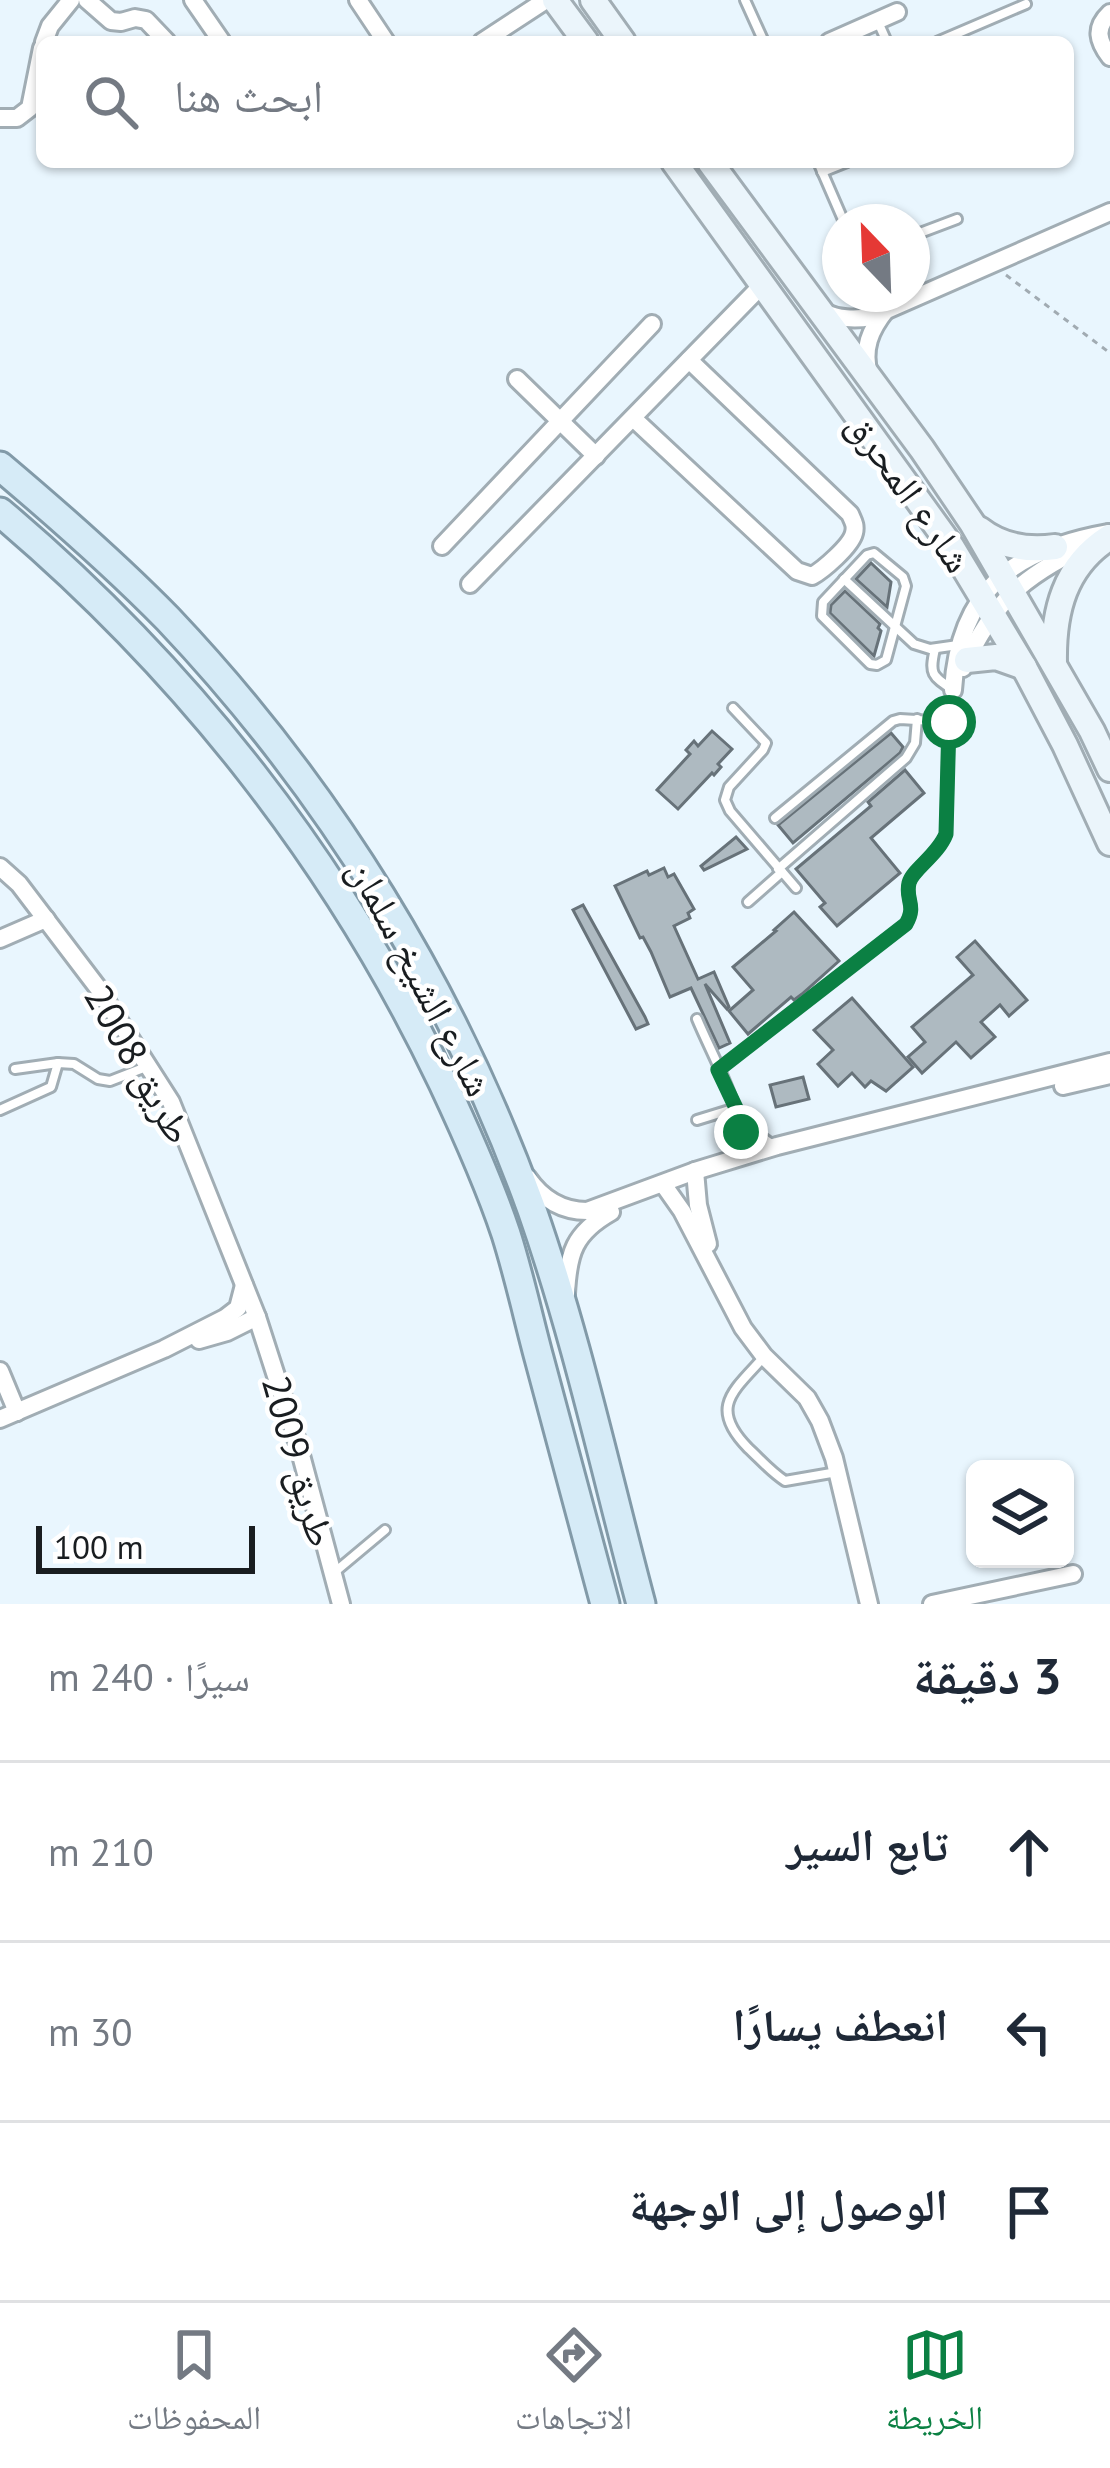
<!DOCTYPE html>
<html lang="ar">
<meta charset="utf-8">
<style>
:root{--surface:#fff;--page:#f2f2f3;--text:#1f2937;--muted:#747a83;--line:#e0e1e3;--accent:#0b8043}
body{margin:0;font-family:"PT Sans","Noto Naskh Arabic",sans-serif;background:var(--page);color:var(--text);direction:rtl}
.controls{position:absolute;right:36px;bottom:36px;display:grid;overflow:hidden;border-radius:18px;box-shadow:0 3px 9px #0004}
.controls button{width:108px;height:108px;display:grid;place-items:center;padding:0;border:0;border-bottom:3px solid var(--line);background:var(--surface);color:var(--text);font:60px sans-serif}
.compass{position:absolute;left:822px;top:204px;width:108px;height:108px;border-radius:50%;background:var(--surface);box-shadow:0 3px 9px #0004;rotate:337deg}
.scale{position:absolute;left:36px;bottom:30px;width:219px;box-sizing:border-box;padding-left:12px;border:6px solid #191d20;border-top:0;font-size:33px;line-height:42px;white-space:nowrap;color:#191d20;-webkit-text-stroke:9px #fff;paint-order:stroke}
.stop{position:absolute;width:36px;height:36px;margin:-27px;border:9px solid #0b8043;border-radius:50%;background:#fff}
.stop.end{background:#0b8043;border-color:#fff;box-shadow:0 3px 12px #0008}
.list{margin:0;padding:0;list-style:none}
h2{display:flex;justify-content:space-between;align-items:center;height:156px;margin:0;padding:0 48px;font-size:51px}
h2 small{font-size:39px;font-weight:400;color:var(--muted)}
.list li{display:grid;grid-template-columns:78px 1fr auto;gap:36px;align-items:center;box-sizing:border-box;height:180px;padding:0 48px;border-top:3px solid var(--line)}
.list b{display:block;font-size:45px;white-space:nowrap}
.list em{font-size:39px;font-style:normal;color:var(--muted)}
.icon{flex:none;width:66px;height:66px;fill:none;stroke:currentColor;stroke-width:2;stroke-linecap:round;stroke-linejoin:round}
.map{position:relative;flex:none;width:1110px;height:1604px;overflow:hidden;direction:ltr}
.search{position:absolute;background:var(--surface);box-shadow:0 3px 9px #0004;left:36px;right:36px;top:36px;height:132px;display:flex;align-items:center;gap:30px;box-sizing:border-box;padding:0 42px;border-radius:18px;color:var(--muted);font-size:45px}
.sheet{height:696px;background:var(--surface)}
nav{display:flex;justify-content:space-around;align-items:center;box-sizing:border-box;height:168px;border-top:3px solid var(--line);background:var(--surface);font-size:33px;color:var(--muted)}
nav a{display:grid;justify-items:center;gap:6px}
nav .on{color:var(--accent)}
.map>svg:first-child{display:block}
</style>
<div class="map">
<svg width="1110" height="1604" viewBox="0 0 1110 1604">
<rect width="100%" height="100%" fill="#e9f6fe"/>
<g fill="#aebac1" stroke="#677279" stroke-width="3">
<path d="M871,563l20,19 -4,25 -31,-28z"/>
<path d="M845,591l35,33 -2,4 3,3 -7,25 -44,-43 1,-8z"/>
<path d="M712,731l20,18 -14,15 3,3 -7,8 -2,-2 -34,36 -21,-19 33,-36 -4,-4 8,-9 4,5z"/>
<path d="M891,733l12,14 -3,6 -107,90 -15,-18z"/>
<path d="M905,770l19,23 -53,45 29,35 -63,53 -17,-19 5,-4 -29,-34 75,-63 -3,-4z"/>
<path d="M736,837l11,12 -43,21 -3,-4z"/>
<path d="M664,868l4,9 6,-3 20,35 -6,4 2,5 -16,8 24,53 16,-7 15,35 -2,2 -22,-25 25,59 -11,5 -28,-60 -21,9 -19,-45 -8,-15 -3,1 -25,-52 32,-15 2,4z"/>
<path d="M583,905l62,112 3,7 -12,5 -63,-119z"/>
<path d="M794,912l45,49 -37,33 -8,6 -3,-3 -43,37 -19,-23 24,-21 -20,-23 43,-36 -2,-1z"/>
<path d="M975,941l52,59 -18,16 -9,-11 -19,17 14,15 -24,21 -15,-16 -34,31 -14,-16 17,-15 -13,-15 61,-52 -16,-18z"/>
<path d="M852,998l61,69 -27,24 -15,-10 -6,6 -13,-14 -14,13 -20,-22 15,-14 -19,-20z"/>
<path d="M803,1077l6,22 -33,8 -6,-22z"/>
</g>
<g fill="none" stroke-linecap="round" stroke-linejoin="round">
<defs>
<g id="lane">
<path d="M745,0l19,42"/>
<path d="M878,22l9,20"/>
<path d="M937,42l89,-38"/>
<path d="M818,162l26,60"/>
<path d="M822,172l25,-10"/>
<path d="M912,236l45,-17"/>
<path d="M874,553l29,24 3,9 -20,74 -9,5 -7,-1 -48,-48 1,-14 44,-47z"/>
<path d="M844,579l70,65 16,5 28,-4"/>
<path d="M733,708l33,35 -3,7 -34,37 -4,13 5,11 66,77"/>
<path d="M775,818l118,-97 7,-2 49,3"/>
<path d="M778,869l128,-111 9,-15 2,-24"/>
<path d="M748,902l34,-30"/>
<path d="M697,1019c18,43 46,88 45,136"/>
<path d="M15,1069l43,-6 16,1 24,15 12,2 36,-14"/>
<path d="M718,1069l188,-145c11,-19 -1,-24 3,-41 3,-13 29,-28 37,-49l3,-112 4,-32c-21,-14 -24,-16 -18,-41"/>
<path d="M0,1110l51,-23 7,-24"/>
<path d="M739,1112l12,17 19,14"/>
<path d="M697,1120l39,-12"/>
<path d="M763,1358c-31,34 -54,50 -15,90 12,11 23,24 37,33l52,-9"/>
<path d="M336,1571l49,-41"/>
</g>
<g id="street">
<path d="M87,0l24,21 10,1 14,-4 11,2 21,22"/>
<path d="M193,0l29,42"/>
<path d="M358,0l28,42"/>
<path d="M1110,13c-16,15 -12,28 0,44"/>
<path d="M44,42l6,-16 21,-26"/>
<path d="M482,42l64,-42"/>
<path d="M829,42l68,-30"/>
<path d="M0,118h17l13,-10 12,-60"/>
<path d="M823,312c16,7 30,8 48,5l239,-105"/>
<path d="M869,374c-7,-25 1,-44 17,-64"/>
<path d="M517,379l79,77"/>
<path d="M633,418l164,153 15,5c11,-6 39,-30 42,-43 2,-8 -1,-12 -4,-19l-161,-154"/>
<path d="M442,546l210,-222"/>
<path d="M470,584l292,-299"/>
<path d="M963,668c30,-65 58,-91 123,-122"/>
<path d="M953,690c6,-100 60,-140 155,-157"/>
<path d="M0,867l19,17 79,104 73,114 86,215 41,127 43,160"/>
<path d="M0,939l46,-20"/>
<path d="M1063,1086l47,-11"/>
<path d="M695,1171l3,34 10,39"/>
<path d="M527,1177c15,22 34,34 60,34l108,-40 82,-25 333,-84"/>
<path d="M663,1184l19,27 61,117 21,28 43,42 13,23 14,37 35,146"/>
<path d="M566,1294c2,-41 8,-61 45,-82"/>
<path d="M199,1340l28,-8 30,-15"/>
<path d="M0,1371l17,41"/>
<path d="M0,1419l164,-70 61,-31 13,-10 6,-23"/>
<path d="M932,1604l141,-30"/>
</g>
<g id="secondary">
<path d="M555,0l31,42"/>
<path d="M593,0l30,42"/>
<path d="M674,162l277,384 73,121 41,78 45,98"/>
<path d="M710,162l212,287 50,74 120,208 18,38"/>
<path d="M979,529c23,18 48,22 76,18"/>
<path d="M967,660l29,-3 28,10"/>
<path d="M1054,663c-1,-51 10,-97 56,-126"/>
</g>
<g id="primary">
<path d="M0,466c58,49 115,99 168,153 161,170 285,371 364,591 45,128 74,263 109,394"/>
<path d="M0,512c187,158 338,350 443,571 23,49 46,100 63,151 13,41 22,83 33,124 22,82 44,164 66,246"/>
</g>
</defs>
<use href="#lane" stroke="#a1adb4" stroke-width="14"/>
<use href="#street" stroke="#a1adb4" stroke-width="22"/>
<use href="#secondary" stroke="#a1adb4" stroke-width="30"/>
<use href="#primary" stroke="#829aa8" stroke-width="33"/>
<path stroke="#a1abb2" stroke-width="3" stroke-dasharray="6 6" stroke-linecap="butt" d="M1006,275l104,78"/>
<use href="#lane" stroke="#fff" stroke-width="8"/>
<use href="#street" stroke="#fff" stroke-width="16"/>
<use href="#secondary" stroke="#ebf5fb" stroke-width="24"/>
<use href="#primary" stroke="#d6ebf7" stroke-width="27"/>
</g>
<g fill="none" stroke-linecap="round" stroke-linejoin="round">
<path stroke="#0b8043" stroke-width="15" d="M741,1132l-5,-24 -18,-38 188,-146c11,-19 -1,-24 3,-41 3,-13 29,-28 37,-49l3,-112"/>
</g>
<g text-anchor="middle" stroke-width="9" stroke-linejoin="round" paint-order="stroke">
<g font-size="39" fill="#191d20" stroke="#fff">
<text transform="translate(910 492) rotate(55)" y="14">شارع المحرق</text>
<text transform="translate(421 977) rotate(62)" y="14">شارع الشيخ سلمان</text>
<text transform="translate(139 1064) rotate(60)" y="14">طريق 2008</text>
<text transform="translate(299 1461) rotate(74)" y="14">طريق 2009</text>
</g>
</g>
</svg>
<div class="controls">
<button><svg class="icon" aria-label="layers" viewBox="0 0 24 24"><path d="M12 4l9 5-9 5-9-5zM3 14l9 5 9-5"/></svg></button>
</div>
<svg class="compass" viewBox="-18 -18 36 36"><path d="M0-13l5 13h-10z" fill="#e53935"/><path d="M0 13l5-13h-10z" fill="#747a83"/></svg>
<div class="scale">100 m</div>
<div class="stop" style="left:949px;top:722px"></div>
<div class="stop end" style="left:741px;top:1132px"></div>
<div class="search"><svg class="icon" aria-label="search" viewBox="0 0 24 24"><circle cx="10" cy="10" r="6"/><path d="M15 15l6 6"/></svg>ابحث هنا</div>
</div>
<section class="sheet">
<h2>3 دقيقة<small>سيرًا · 240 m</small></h2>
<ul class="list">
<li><svg class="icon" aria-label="ahead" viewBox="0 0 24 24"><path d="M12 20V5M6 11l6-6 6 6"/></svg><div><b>تابع السير</b></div><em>210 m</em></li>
<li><svg class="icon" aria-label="left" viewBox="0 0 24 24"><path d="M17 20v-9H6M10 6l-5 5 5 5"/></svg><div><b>انعطف يسارًا</b></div><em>30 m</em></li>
<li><svg class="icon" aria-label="arrive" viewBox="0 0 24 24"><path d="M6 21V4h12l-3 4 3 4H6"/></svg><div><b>الوصول إلى الوجهة</b></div></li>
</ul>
</section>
<nav>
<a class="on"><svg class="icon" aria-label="map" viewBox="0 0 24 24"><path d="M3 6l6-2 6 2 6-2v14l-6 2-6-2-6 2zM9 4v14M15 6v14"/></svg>الخريطة</a>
<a><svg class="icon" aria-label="directions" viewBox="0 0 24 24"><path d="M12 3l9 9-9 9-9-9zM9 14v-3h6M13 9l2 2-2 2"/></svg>الاتجاهات</a>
<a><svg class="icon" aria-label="saved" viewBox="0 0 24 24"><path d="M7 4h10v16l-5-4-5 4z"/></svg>المحفوظات</a>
</nav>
